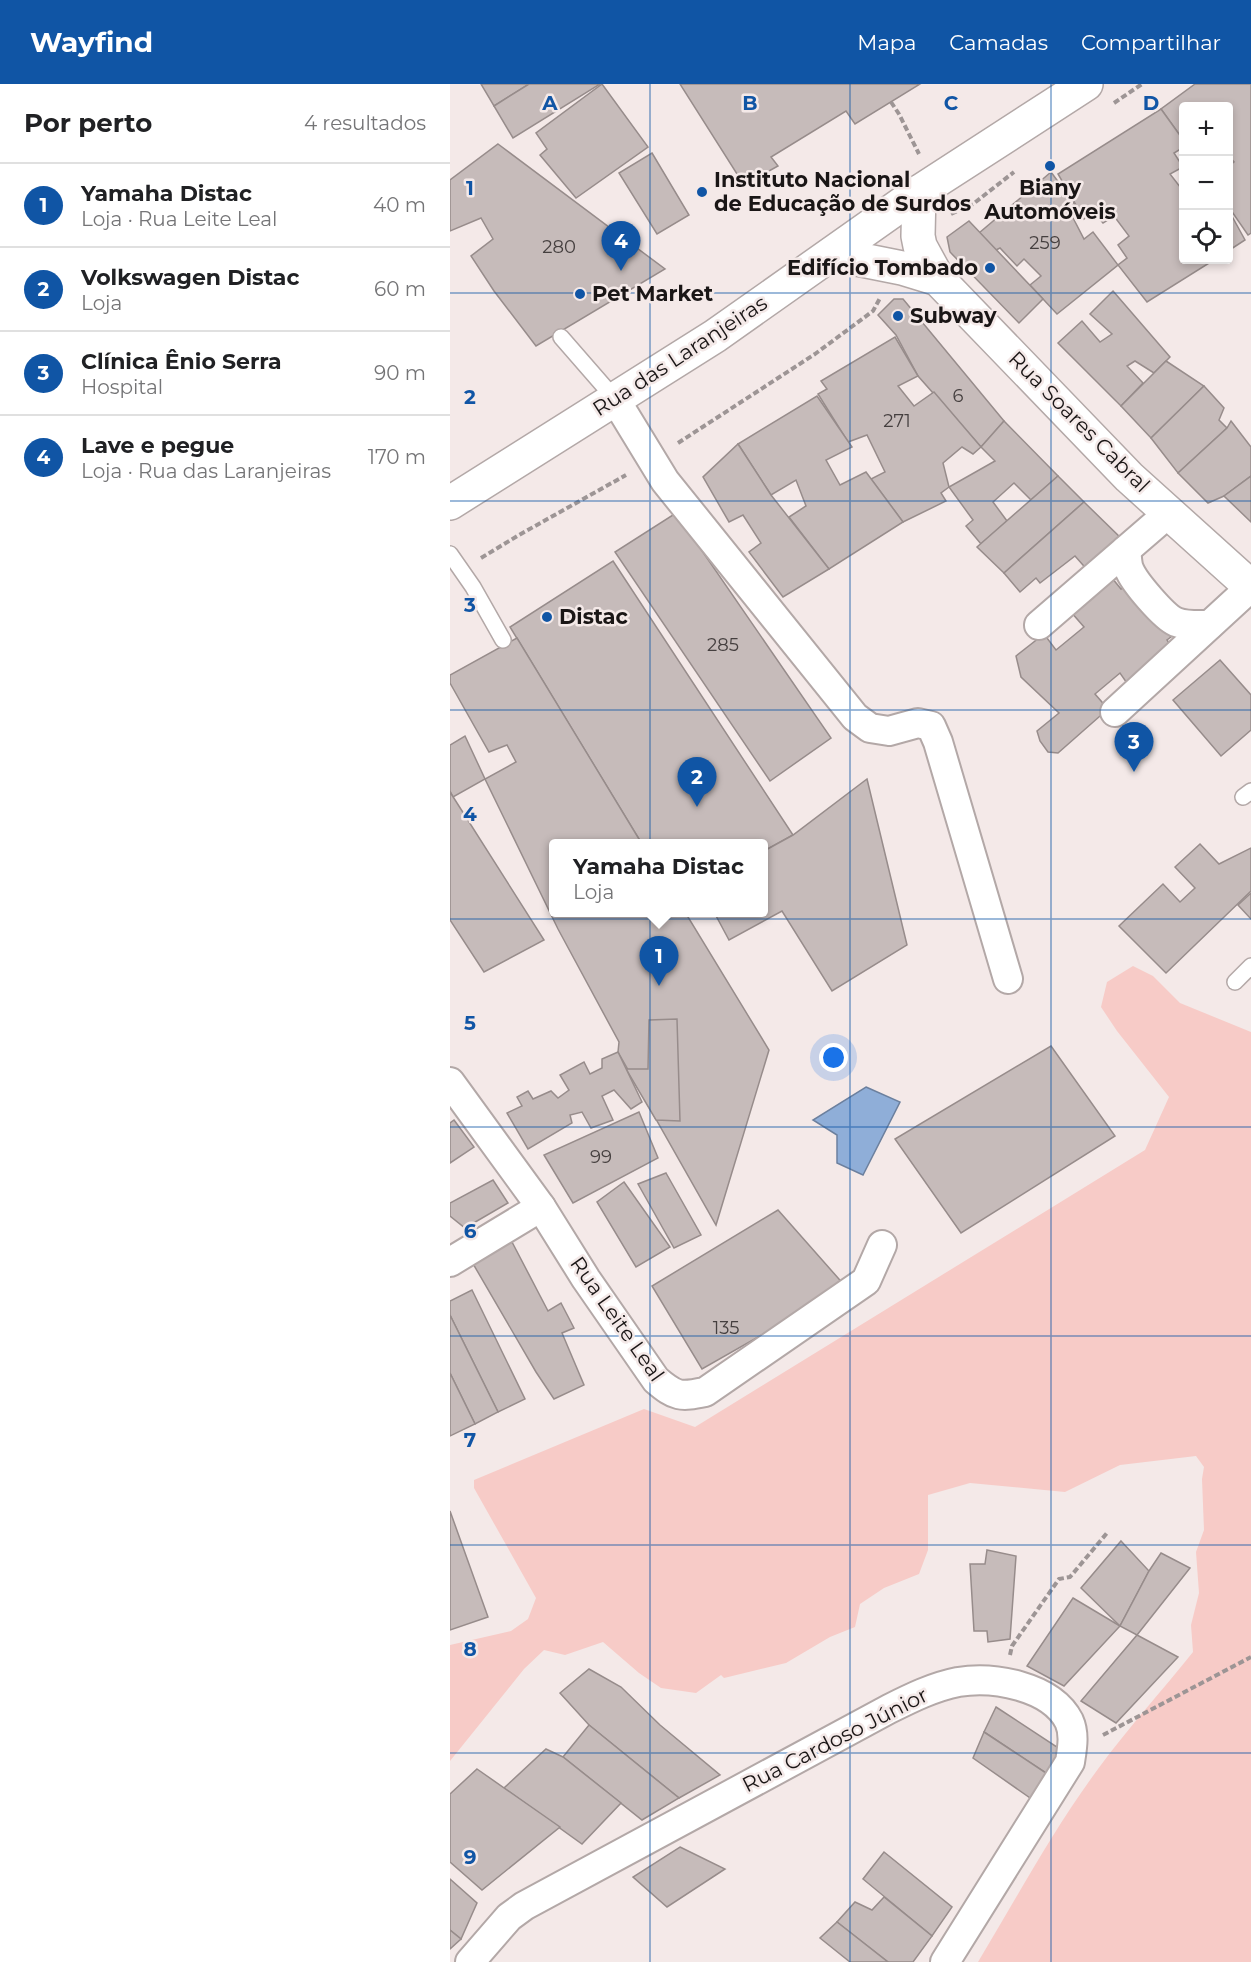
<!DOCTYPE html>
<html lang="pt">
<meta charset="utf-8">
<style>
:root{--surface:#fff;--page:#f6f6f6;--text:#202124;--muted:#757577;--line:#e0e0e0;--accent:#1055a5}
body{margin:0;font-family:Montserrat,sans-serif;background:var(--page);color:var(--text)}
.controls{position:absolute;right:18px;top:18px;display:grid;overflow:hidden;border-radius:6px;box-shadow:0 3px 9px #0003}
.controls button{width:54px;height:54px;display:grid;place-items:center;padding:0;border:0;border-bottom:2px solid var(--line);background:var(--surface);color:var(--text);font:30px sans-serif}
.you{position:absolute;left:384px;top:974px;width:21px;height:21px;margin:-15px;border:4px solid #fff;border-radius:50%;background:#1a73e8;box-shadow:0 0 0 9px #1a73e833}
.badge{display:grid;place-items:center;width:39px;height:39px;border-radius:50%;background:var(--accent);color:#fff;font-size:20px;font-weight:700}
.pin{position:absolute;translate:-50% -50px;filter:drop-shadow(0 2px 3px #0008)}
.pin::after{content:'';position:absolute;top:32px;width:21px;height:18px;background:inherit;clip-path:polygon(0 0,100% 0,50% 100%)}
.popup{position:absolute;left:99px;top:755px;width:219px;height:78px;box-sizing:border-box;display:grid;place-content:center;border-radius:6px;background:var(--surface);filter:drop-shadow(0 2px 4px #0005);font-size:20px;white-space:nowrap;color:var(--muted)}
.popup b{font-size:22px;color:var(--text)}
.popup::after{content:'';position:absolute;left:50%;top:100%;margin-left:-12px;border:12px solid transparent;border-top-color:var(--surface)}
.list{margin:0;padding:0;list-style:none}
h2{display:flex;justify-content:space-between;align-items:center;height:78px;margin:0;padding:0 24px;font-size:26px}
h2 small{font-size:20px;font-weight:400;color:var(--muted)}
.list li{display:grid;grid-template-columns:39px 1fr auto;gap:18px;align-items:center;box-sizing:border-box;height:84px;padding:0 24px;border-top:2px solid var(--line)}
.list b{display:block;font-size:22px;white-space:nowrap}
.list p{margin:0;font-size:20px;white-space:nowrap;color:var(--muted)}
.list em{font-size:20px;font-style:normal;color:var(--muted)}
.icon{flex:none;width:33px;height:33px;fill:none;stroke:currentColor;stroke-width:2;stroke-linecap:round;stroke-linejoin:round}
.map{position:relative;flex:none;width:801px;height:1878px;overflow:hidden}
header{display:flex;align-items:center;gap:36px;box-sizing:border-box;height:84px;padding:0 30px;background:var(--accent);color:#fff}
header strong{font-size:28px}
nav{display:flex;gap:33px;margin-inline-start:auto;font-size:21px}
main{display:flex}
aside{flex:1;background:var(--surface)}
.map>svg:first-child{display:block}
</style>
<header>
<strong>Wayfind</strong>
<nav><a>Mapa</a><a>Camadas</a><a>Compartilhar</a></nav>
</header>
<main>
<aside>
<h2>Por perto<small>4 resultados</small></h2>
<ul class="list">
<li><span class="badge">1</span><div><b>Yamaha Distac</b><p>Loja · Rua Leite Leal</p></div><em>40 m</em></li>
<li><span class="badge">2</span><div><b>Volkswagen Distac</b><p>Loja</p></div><em>60 m</em></li>
<li><span class="badge">3</span><div><b>Clínica Ênio Serra</b><p>Hospital</p></div><em>90 m</em></li>
<li><span class="badge">4</span><div><b>Lave e pegue</b><p>Loja · Rua das Laranjeiras</p></div><em>170 m</em></li>
</ul>
</aside>
<div class="map">
<svg width="801" height="1878" viewBox="0 0 801 1878">
<rect width="100%" height="100%" fill="#f4e9e8"/>
<path fill="#f7cbc7" d="M683,882l20,10 27,27 71,29v930h-273c39,-65 75,-132 120,-193 30,-41 64,-78 95,-117l-2,-27 8,-32 -3,-41 8,-22 -2,-51 2,-12 -8,-11 -76,9 -55,27 -95,-9 -42,12v55l-9,24 -35,14 -24,16 -5,23 -25,10 -44,26 -62,15 -3,-3 -25,18 -35,-5 -22,-15 -36,-31 -38,13 -21,-5 -20,19 -74,92v-116l61,-14 17,-12 8,-21 -62,-110v-8l170,-71 51,18 450,-277 24,-53 -52,-66 -16,-24 6,-25z"/>
<path fill="#8faed8" stroke="#6c809e" stroke-width="1.5" d="M416,1003l34,15 -37,73 -26,-12v-28l-24,-15z"/>
<g fill="#c6bbba" stroke="#978c8b" stroke-width="1.5">
<path d="M31,0h48l-35,22z"/>
<path d="M79,0h71l-87,54 -19,-32z"/>
<path d="M152,0l46,63 -72,51 -36,-43 7,-6 -11,-16z"/>
<path d="M230,0h240l-65,40 -9,-13 -75,46 7,9 -34,19z"/>
<path d="M745,0h56v149l-3,2 -20,-29v-39l6,-5 -6,-7v-49h-44v35l-23,-32z"/>
<path d="M711,25l23,32v6l-10,6 9,14 -13,7 14,18v68h30l-67,42 -29,-37 9,-7 -9,-13 11,-9 -15,-20 -11,7 -10,-12 -9,8 -26,-45z"/>
<path d="M48,60l167,125 -129,77 -42,-55 -23,-35 22,-17 -12,-21 -31,13v-51z"/>
<path d="M202,69l37,62 -32,19 -38,-61z"/>
<path d="M601,88l25,34 -6,6 14,27 9,-7 25,33 -61,49 -27,-29 11,-9 -17,-17 -7,7 -17,-18 -4,2 -17,-17z"/>
<path d="M778,125l17,31 -17,11z"/>
<path d="M519,137l74,78 -24,24 -69,-71 -3,-15z"/>
<path d="M663,207l57,66 -16,16 -19,-12 -8,5 16,17 -22,23 -63,-63 24,-22 18,21 12,-8 -22,-20z"/>
<path d="M444,215h9l101,122 -23,26 -63,-71 -22,-41 -18,-20z"/>
<path d="M445,253l23,39 -20,10 16,20 20,-14 47,55 -8,7 -11,-7 -19,16 6,24 -8,6 5,8 -43,21 -32,-43 14,-7 -18,-37 -19,7 -30,-48 9,-5 -6,-8z"/>
<path d="M716,277l38,25 -53,52 -30,-32z"/>
<path d="M754,302l20,22 -5,12 8,8 -49,45 -27,-35z"/>
<path d="M367,312l35,51 -26,13 14,25 26,-13 37,50 -74,47 -40,-52 17,-11 -10,-26 -25,15 -33,-51z"/>
<path d="M554,337l54,55 -27,24 -17,-17 -21,19 14,19 -26,23 -15,-18 7,-6 -24,-33 46,-26 -14,-14z"/>
<path d="M781,337l20,26v29l-27,20 -16,7 -30,-30 49,-45z"/>
<path d="M288,360l33,51 58,74 -46,28 -34,-45 12,-9 -18,-28 -14,7 -26,-45z"/>
<path d="M608,392l26,26 -80,71 -27,-26z"/>
<path d="M801,392v46l-27,-26z"/>
<path d="M634,418l42,41 -36,30 -15,-17 -35,27 -4,-5 -16,14 -16,-19z"/>
<path d="M226,429l155,225 -61,43 -155,-229z"/>
<path d="M163,477l180,274 -29,16v-7h-122l-132,-217z"/>
<path d="M662,494l9,11 7,-3 43,51 -4,3 7,11 -43,38 -11,-16 -25,21 13,15 -50,44 -10,-1 -8,-11 -3,-10 22,-18 -38,-36 -5,-21 28,-22 12,16 28,-23 -13,-15z"/>
<path d="M67,554l125,206h-88v68h131l84,138 -53,175 -98,-173 1,-10 -61,-113 -73,-150 31,-17 -9,-17 -18,7 -39,-69v-8z"/>
<path d="M770,576l31,35v35l-30,26 -48,-56z"/>
<path d="M15,652l20,43 -32,18 -3,-6v-46z"/>
<path d="M417,695l40,166 -75,46 -50,-80 -53,29 -15,-28h50v-61l29,-16z"/>
<path d="M0,708l94,148 -60,32 -34,-52z"/>
<path d="M750,760l19,20 32,-16v43l-85,82 -47,-47 44,-42 17,18 15,-14 -20,-21z"/>
<path d="M801,809v26l-13,-14z"/>
<path d="M227,935l3,102 -24,-1 -30,-51h22l1,-49z"/>
<path d="M601,962l64,90 -154,97 -66,-94z"/>
<path d="M168,968l24,50 -11,7 -17,-19 -12,6 11,24 -22,8 -9,-16 -12,3 2,8 -44,26 -21,-36 15,-7 -5,-9 11,-6 5,8 18,-8 7,7 11,-8 -9,-15 24,-13 6,12 12,-6v-9z"/>
<path d="M189,1028l19,46 -85,45 -29,-48z"/>
<path d="M4,1036l20,27 -24,16v-40z"/>
<path d="M216,1089l35,62 -27,13 -36,-64z"/>
<path d="M43,1096l15,23 -43,25 -15,-12v-13z"/>
<path d="M174,1098l46,65 -34,20 -39,-65z"/>
<path d="M328,1126l68,77 -144,82 -50,-83z"/>
<path d="M62,1158l36,69 13,-8 13,25 -12,5 22,52 -30,14 -18,-27 -64,-110z"/>
<path d="M22,1206l53,109 -27,13 -48,-97v-14z"/>
<path d="M0,1231l48,97 -23,12 -25,-51z"/>
<path d="M0,1289l25,51 -25,12z"/>
<path d="M0,1427l38,106 -38,13z"/>
<path d="M671,1457l28,30 -29,55 -39,-38z"/>
<path d="M537,1466l29,6 -6,83 -22,3 -1,-11h-13l-4,-67h15z"/>
<path d="M711,1469l29,15 -53,67 -17,-9 29,-55z"/>
<path d="M623,1514l47,28 -56,60 -37,-20z"/>
<path d="M687,1551l41,22 -62,66 -35,-22z"/>
<path d="M139,1585l32,18 39,38 60,50 -41,23 -90,-73 -29,-32z"/>
<path d="M546,1623l64,42 -11,26 -65,-43z"/>
<path d="M139,1641l90,73 -37,22 -79,-63z"/>
<path d="M534,1648l65,43 -16,25 -60,-42z"/>
<path d="M96,1665l17,8 58,46 -39,41 -78,-56z"/>
<path d="M27,1685l83,58 -78,63 -32,-28v-68z"/>
<path d="M230,1763l45,22 -58,38 -34,-30z"/>
<path d="M434,1768l68,55 -20,29 -69,-57z"/>
<path d="M0,1795l27,24 -16,36 -11,-9z"/>
<path d="M434,1813l48,39 -19,26h-25l-51,-40 18,-20 17,8z"/>
<path d="M387,1838l51,40h-38l-30,-24z"/>
<path d="M0,1846l11,9 -11,10z"/>
</g>
<g fill="none" stroke-linecap="round" stroke-linejoin="round">
<defs>
<g id="lane">
<path d="M111,253l54,62"/>
<path d="M0,470l23,33 30,53"/>
<path d="M793,713l8,-6"/>
<path d="M785,898l16,-16"/>
</g>
<g id="street">
<path d="M165,315l50,82 190,236 15,11 19,3 29,-8 13,3 7,16 70,237"/>
<path d="M676,466c1,6 1,14 3,19 5,13 35,48 47,53 10,4 23,3 33,3"/>
<path d="M589,541l131,-113"/>
<path d="M665,628l136,-125"/>
<path d="M0,998l91,125 45,72 70,101c20,17 24,17 49,12l161,-111 16,-36"/>
<path d="M0,1178l91,-55"/>
<path d="M20,1878l39,-45 15,-11 365,-197c22,-11 44,-22 69,-27 35,-6 93,4 111,39 6,13 3,28 1,41l-125,200"/>
</g>
<g id="secondary">
<path d="M469,108l-1,44 2,10 18,33"/>
<path d="M382,170l70,14 36,11 191,198 122,110"/>
<path d="M0,419l265,-167 204,-144 167,-108"/>
</g>
</defs>
<use href="#lane" stroke="#b3a8a7" stroke-width="18"/>
<use href="#street" stroke="#b3a8a7" stroke-width="32"/>
<use href="#secondary" stroke="#b3a8a7" stroke-width="36"/>
<g stroke="#9d9595" stroke-width="4" stroke-dasharray="6 3" stroke-linecap="butt">
<path d="M441,18l8,12 20,40"/>
<path d="M664,19l28,-19"/>
<path d="M501,130l22,-10 41,-32"/>
<path d="M228,359l137,-89 58,-43 7,-13"/>
<path d="M31,474l38,-23 107,-60"/>
<path d="M560,1571l2,-9 47,-67 11,-2 37,-44"/>
<path d="M653,1651l148,-78"/>
</g>
<use href="#lane" stroke="#fff" stroke-width="15"/>
<use href="#street" stroke="#fff" stroke-width="28"/>
<use href="#secondary" stroke="#fff" stroke-width="33"/>
</g>
<path fill="none" stroke="#1055a5" stroke-width="1.5" stroke-opacity="0.55" d="M200,0v1878M400,0v1878M601,0v1878M0,209h801M0,417h801M0,626h801M0,835h801M0,1043h801M0,1252h801M0,1461h801M0,1669h801"/>
<g fill="#1055a5" stroke="#f4e9e8" stroke-width="2">
<circle cx="600" cy="82" r="6"/>
<circle cx="252" cy="108" r="6"/>
<circle cx="540" cy="184" r="6"/>
<circle cx="130" cy="210" r="6"/>
<circle cx="448" cy="232" r="6"/>
<circle cx="97" cy="533" r="6"/>
</g>
<g text-anchor="middle" stroke-width="5" stroke-linejoin="round" paint-order="stroke">
<g font-size="18" fill="#453f3f">
<text x="595" y="165">259</text>
<text x="109" y="169">280</text>
<text x="508" y="318">6</text>
<text x="447" y="343">271</text>
<text x="273" y="567">285</text>
<text x="151" y="1079">99</text>
<text x="276" y="1250">135</text>
</g>
<g font-size="21" font-weight="bold" fill="#1a1616" stroke="#f4e9e8" text-anchor="start">
<text x="264" y="103">Instituto Nacional<tspan x="264" dy="24">de Educação de Surdos</tspan></text>
<text x="600" y="111" text-anchor="middle">Biany<tspan x="600" dy="24">Automóveis</tspan></text>
<text x="528" y="191" text-anchor="end">Edifício Tombado</text>
<text x="142" y="217">Pet Market</text>
<text x="460" y="239">Subway</text>
<text x="109" y="540">Distac</text>
</g>
<g font-size="21" fill="#1a1616" stroke="#f4e9e8">
<text transform="translate(230 272) rotate(-33)" y="7">Rua das Laranjeiras</text>
<text transform="translate(629 338) rotate(45)" y="7">Rua Soares Cabral</text>
<text transform="translate(167 1235) rotate(55)" y="7">Rua Leite Leal</text>
<text transform="translate(385 1656) rotate(-27)" y="7">Rua Cardoso Júnior</text>
</g>
</g>
<g font-size="20" text-anchor="middle" font-weight="bold" fill="#1055a5" stroke="#f4e9e8" stroke-width="5" stroke-linejoin="round" paint-order="stroke">
<text x="100" y="26">A</text>
<text x="300" y="26">B</text>
<text x="501" y="26">C</text>
<text x="701" y="26">D</text>
<text x="20" y="111">1</text>
<text x="20" y="320">2</text>
<text x="20" y="528">3</text>
<text x="20" y="737">4</text>
<text x="20" y="946">5</text>
<text x="20" y="1154">6</text>
<text x="20" y="1363">7</text>
<text x="20" y="1572">8</text>
<text x="20" y="1780">9</text>
</g>
</svg>
<div class="controls">
<button>+</button>
<button>−</button>
<button><svg class="icon" aria-label="locate" viewBox="0 0 24 24"><circle cx="12" cy="12" r="6"/><path d="M12 2v4M12 18v4M2 12h4M18 12h4"/></svg></button>
</div>
<div class="you"></div>
<div class="pin badge" style="left:209px;top:902px">1</div>
<div class="popup"><b>Yamaha Distac</b>Loja</div>
<div class="pin badge" style="left:247px;top:723px">2</div>
<div class="pin badge" style="left:684px;top:688px">3</div>
<div class="pin badge" style="left:171px;top:187px">4</div>
</div>
</main>
